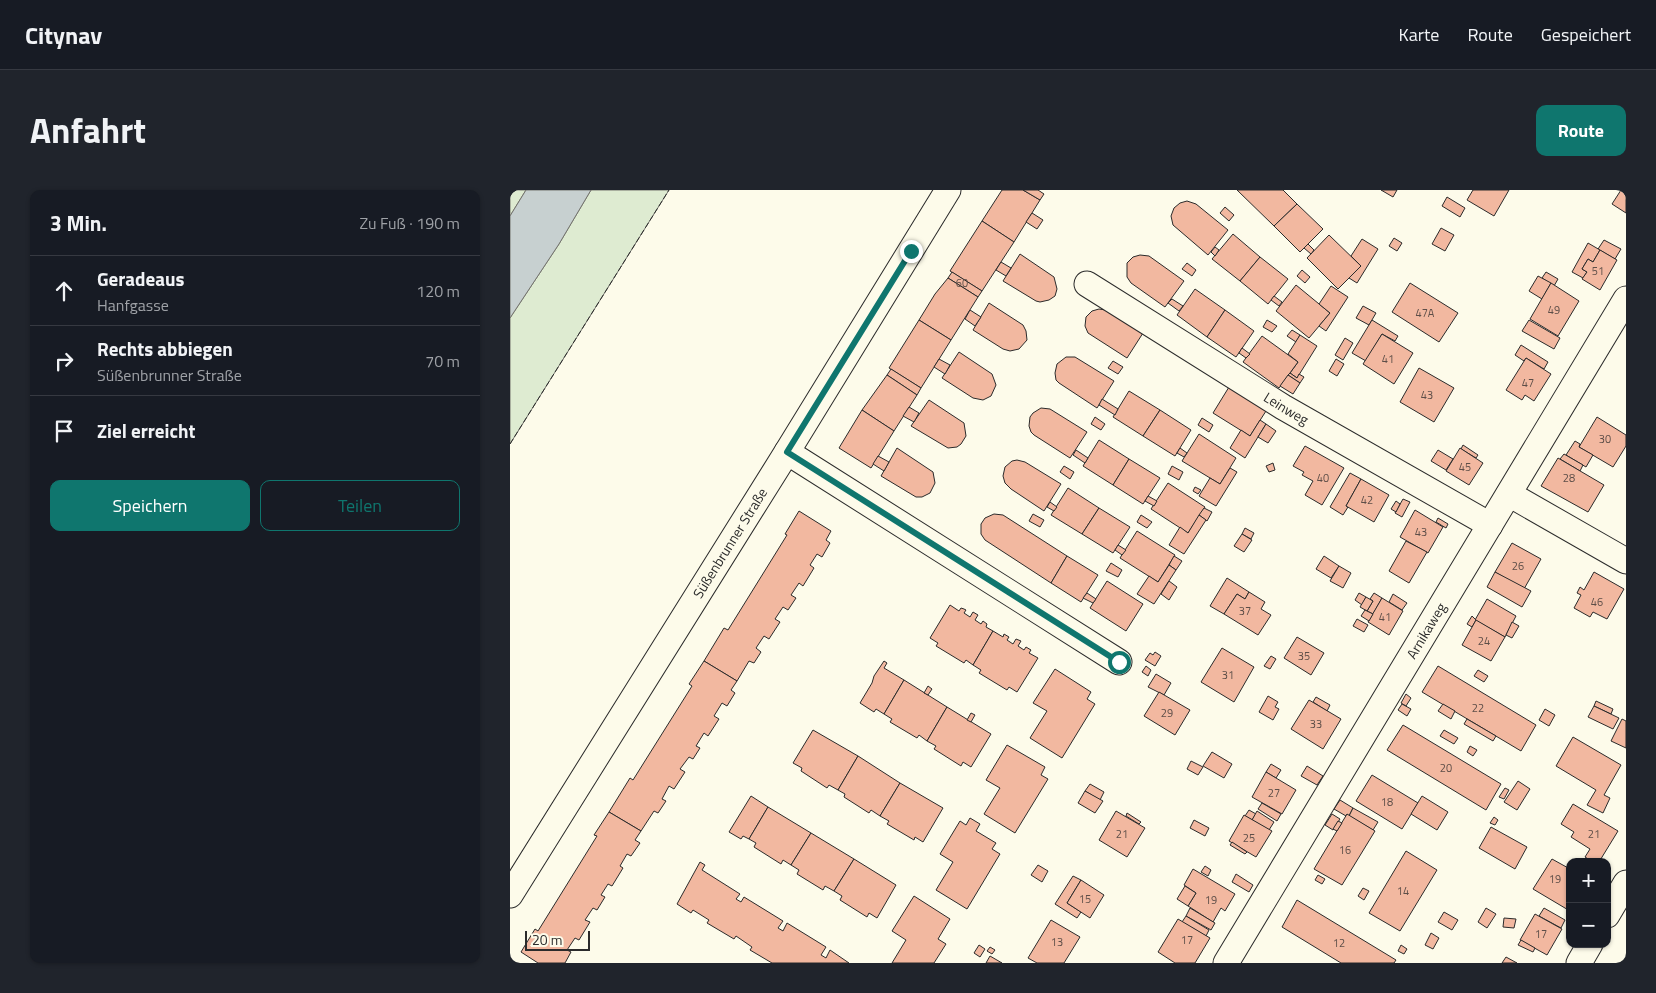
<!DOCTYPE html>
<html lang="de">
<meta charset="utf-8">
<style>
:root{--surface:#171b24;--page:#20242c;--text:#f1f3f6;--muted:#9ea1a6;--line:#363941;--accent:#0f766e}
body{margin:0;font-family:"Titillium Web",sans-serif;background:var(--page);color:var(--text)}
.controls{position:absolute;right:15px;bottom:15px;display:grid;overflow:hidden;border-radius:10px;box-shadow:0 1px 4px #0004}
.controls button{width:45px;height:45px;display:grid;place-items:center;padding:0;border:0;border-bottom:1px solid var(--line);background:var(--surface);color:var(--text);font:25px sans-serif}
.scale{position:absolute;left:15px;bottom:12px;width:65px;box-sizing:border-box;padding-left:5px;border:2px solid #2b2b2b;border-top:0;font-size:14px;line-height:18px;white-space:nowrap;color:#2b2b2b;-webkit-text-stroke:4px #fdfbea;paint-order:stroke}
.stop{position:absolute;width:15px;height:15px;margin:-11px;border:4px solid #0f766e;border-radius:50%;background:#fff}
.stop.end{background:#0f766e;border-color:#fff;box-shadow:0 1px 5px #0008}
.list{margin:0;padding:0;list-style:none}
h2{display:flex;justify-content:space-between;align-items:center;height:65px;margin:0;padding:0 20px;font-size:21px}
h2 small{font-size:16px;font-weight:400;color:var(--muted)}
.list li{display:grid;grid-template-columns:32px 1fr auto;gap:15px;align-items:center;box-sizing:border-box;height:70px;padding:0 20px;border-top:1px solid var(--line)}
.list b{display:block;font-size:19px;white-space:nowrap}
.list p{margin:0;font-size:16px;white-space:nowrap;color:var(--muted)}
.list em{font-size:16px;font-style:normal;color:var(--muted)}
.actions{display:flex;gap:10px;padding:15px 20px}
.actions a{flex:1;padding:11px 0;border:1px solid var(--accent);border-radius:10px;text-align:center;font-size:18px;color:var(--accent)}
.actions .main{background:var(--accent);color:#fff}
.icon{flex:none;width:28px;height:28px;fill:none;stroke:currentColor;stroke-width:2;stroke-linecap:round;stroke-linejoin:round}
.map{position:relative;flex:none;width:1116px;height:773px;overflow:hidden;border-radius:10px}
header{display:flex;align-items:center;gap:30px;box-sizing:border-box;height:70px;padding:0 25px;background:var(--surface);border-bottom:1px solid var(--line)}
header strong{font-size:24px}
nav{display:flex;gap:28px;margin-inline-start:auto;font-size:18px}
.intro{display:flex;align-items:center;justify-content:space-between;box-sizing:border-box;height:120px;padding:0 30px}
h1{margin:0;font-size:35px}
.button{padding:12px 22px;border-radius:10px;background:var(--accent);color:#fff;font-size:18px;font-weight:700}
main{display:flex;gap:30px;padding:0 30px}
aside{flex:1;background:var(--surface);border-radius:10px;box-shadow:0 1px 4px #0004}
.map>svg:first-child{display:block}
</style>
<header>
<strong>Citynav</strong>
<nav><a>Karte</a><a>Route</a><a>Gespeichert</a></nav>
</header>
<div class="intro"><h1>Anfahrt</h1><a class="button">Route</a></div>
<main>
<aside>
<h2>3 Min.<small>Zu Fuß · 190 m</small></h2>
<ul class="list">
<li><svg class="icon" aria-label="ahead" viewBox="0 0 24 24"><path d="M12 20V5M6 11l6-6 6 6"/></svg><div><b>Geradeaus</b><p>Hanfgasse</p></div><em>120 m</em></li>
<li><svg class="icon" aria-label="right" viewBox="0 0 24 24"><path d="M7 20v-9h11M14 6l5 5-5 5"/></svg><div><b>Rechts abbiegen</b><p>Süßenbrunner Straße</p></div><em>70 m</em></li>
<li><svg class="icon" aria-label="arrive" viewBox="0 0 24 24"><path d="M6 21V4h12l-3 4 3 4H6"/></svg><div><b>Ziel erreicht</b></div></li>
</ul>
<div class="actions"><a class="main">Speichern</a><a>Teilen</a></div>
</aside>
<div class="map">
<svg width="1116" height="773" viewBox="0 0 1116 773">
<rect width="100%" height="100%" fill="#fdfbea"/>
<g fill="#deebd1" stroke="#74746e">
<path d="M0,0h16l-16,26z"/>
<path d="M81,0h78l-159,254v-126l49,-74z"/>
</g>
<path fill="#c7d0d0" stroke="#74746e" d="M16,0h65l-32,54 -49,74v-102z"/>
<g fill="#f2b8a0" stroke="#2b2b2b">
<path d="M492,0h21l17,10 -26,42 -32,-21z"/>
<path d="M513,0h15l6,4 -4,6z"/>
<path d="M727,0h46l14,14 -23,22z"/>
<path d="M871,0h16l-4,7z"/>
<path d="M963,0h36l-15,26 -27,-16z"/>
<path d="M1111,0h5v23l-14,-9z"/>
<path d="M937,7l18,11 -5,9 -18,-11z"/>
<path d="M677,11l9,3 32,26 -20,25 -35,-30 -2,-9 3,-8 6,-5z"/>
<path d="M787,14l26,25 -23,23 -26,-26z"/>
<path d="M715,17l9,8 -5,6 -9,-8z"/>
<path d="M522,23l11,7 -6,9 -11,-7z"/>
<path d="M472,31l32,21 -32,49 -32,-20z"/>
<path d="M931,38l13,7 -9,16 -13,-7z"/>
<path d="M723,44l27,23 -20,24 -28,-22z"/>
<path d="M819,45l32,31 -23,23 -31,-31z"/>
<path d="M884,48l8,5 -5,8 -8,-5z"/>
<path d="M852,49l16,10 -21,34 -8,-5 12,-12 -10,-10z"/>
<path d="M1094,50l17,9 -6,10 -17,-10z"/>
<path d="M1078,53l12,7 -7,12 -5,-3 -6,10 5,3 -4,6 -11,-6z"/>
<path d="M798,54l6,6 -3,4 -7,-6z"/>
<path d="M705,57l4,3 -4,6 -4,-4z"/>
<path d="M1090,60l17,10 -17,30 -18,-11 5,-7 -5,-3 6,-10 5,3z"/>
<path d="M510,64l34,23 3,12 -2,7 -6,4 -9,2 -4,-1 -33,-20z"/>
<path d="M630,65l9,1 35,25 -19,26 -34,-24 -4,-6v-14l6,-6z"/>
<path d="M750,67l28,22 -20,25 -28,-23z"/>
<path d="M491,72l10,6 -5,8 -10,-6z"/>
<path d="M677,73l9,7 -4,6 -10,-7z"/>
<path d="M792,80l8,7 -5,6 -8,-7z"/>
<path d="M442,82l30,19 -4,6 -30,-19z"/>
<path d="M1036,82l12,7 -4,7 -12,-8z"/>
<path d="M1028,86l13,7 -9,16 -13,-8z"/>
<path d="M438,88l30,19 -27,43 -32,-20 16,-26z"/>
<path d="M900,93l48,30 -19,29 -47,-30z"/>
<path d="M1041,93l28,18 -21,35 -28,-17z"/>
<path d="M786,95l34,28 -21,25 -33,-27z"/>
<path d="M821,96l17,11 -22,34 -7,-5 11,-13 -11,-9z"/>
<path d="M685,99l30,21 -18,27 -30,-22z"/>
<path d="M764,106l8,6 -3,4 -8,-6z"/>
<path d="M662,109l11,7 -4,5 -11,-8z"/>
<path d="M479,113l34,22 3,6 1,9 -8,9 -9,2 -7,-2 -30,-19z"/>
<path d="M853,116l13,7 -7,12 -13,-7z"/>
<path d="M589,119l7,1 37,23 -16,25 -39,-25 -3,-7 1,-9 6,-6z"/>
<path d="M460,120l11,7 -6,9 -10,-7z"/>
<path d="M715,120l29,21 -18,26 -29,-20z"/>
<path d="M409,130l32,20 -30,48 -32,-20z"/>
<path d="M757,130l10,6 -5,6 -9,-5z"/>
<path d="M862,130l26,16 -3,5 -13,-7 -16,27 -14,-8z"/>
<path d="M1019,130l31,18 -6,11 -32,-18z"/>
<path d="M782,140l8,5 -4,7 -9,-6z"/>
<path d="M872,144l31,19 -19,31 -31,-20z"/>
<path d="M790,145l17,11 -20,32 -7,-5 8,-11 -10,-8z"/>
<path d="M752,146l36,26 -19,26 -36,-26z"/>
<path d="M835,148l8,5 -10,17 -8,-5z"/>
<path d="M1011,155l27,17 -4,7 -18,-11 -2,3 -9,-6z"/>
<path d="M732,158l8,6 -4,4 -7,-5z"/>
<path d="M449,162l33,22 4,11 -5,11 -8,4 -10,-2 -31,-20z"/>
<path d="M556,167h9l39,24 -17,27 -38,-25 -3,-3 -1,-7 2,-9z"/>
<path d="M1016,168l25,16 -17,27 -9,-6 -3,5 -16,-10z"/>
<path d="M429,169l11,6 -5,9 -11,-7z"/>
<path d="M826,169l8,5 -7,12 -8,-5z"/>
<path d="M603,171l10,6 -5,7 -10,-6z"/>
<path d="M909,178l35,20 -20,34 -34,-20z"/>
<path d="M381,179l30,19 -4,7 -30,-20z"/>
<path d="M780,183l7,5 2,-4 5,3 -4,6 -12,-8z"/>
<path d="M377,185l30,20 -23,36 -32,-21z"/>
<path d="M778,185l12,8 -7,11 -13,-8z"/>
<path d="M719,197l37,24 -16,25 -37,-23z"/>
<path d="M619,201l31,19 -17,26 -30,-19z"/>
<path d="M592,209l16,10 -3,6 -16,-10z"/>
<path d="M419,210l35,23 2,13 -5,8 -4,3 -9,1 -37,-22z"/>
<path d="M399,217l10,6 -5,9 -11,-6z"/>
<path d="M531,218l9,1 37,23 -17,26 -36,-23 -3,-3 -2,-6 1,-9 3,-4z"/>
<path d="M352,220l32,21 -23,37 -32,-20z"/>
<path d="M650,220l31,20 -16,26 -32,-20z"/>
<path d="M585,227l10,7 -4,6 -10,-6z"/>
<path d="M1087,227l29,18v11l-13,21 -34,-20z"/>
<path d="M692,228l11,7 -4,7 -11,-7z"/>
<path d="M750,230l6,4 -21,34 -15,-10 11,-18 9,6z"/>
<path d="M756,234l10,7 -8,12 -10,-6z"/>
<path d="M689,244l37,24 -16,26 -38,-23z"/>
<path d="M589,250l30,19 -16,26 -30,-19z"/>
<path d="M1065,251l5,3 -1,3 14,8 -7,12 -20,-12z"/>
<path d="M953,255l15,10 -2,3 -15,-9z"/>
<path d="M795,256l39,22 -22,37 -17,-10 8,-14 -11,-6 2,-3 -11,-6z"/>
<path d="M387,258l36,24 2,11 -5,10 -8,4h-6l-35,-21z"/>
<path d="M670,258l7,5 -3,4 -7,-4z"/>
<path d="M950,258l23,15 -14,22 -23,-14z"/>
<path d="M566,260l12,8 -3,5 -12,-8z"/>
<path d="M928,260l15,9 -7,11 -15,-9z"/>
<path d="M1054,264l19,11 -3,6 -20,-12z"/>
<path d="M368,266l11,6 -5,9 -11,-7z"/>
<path d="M1048,268l46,27 -16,27 -47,-26z"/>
<path d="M619,269l31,19 -17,26 -30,-19z"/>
<path d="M507,270l8,2 36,22 -17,27 -33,-22 -6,-6 -2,-7 2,-9 7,-6z"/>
<path d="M763,273l2,7 -6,2 -3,-6z"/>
<path d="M554,276l10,6 -4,7 -10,-7z"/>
<path d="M662,276l11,6 -4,8 -11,-6z"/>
<path d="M720,278l7,4 -21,34 -17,-10 11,-18 10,6z"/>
<path d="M840,283l11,6 -15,27 2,1 -5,8 -13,-8z"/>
<path d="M851,289l28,16 -15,27 -28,-16z"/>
<path d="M658,293l37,24 -17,26 -37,-24z"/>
<path d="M685,297l6,3 -3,4 -5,-3z"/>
<path d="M558,298l31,20 -17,26 -31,-19z"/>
<path d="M638,306l9,5 -3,5 -9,-5z"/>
<path d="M893,309l7,3 -8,15 -7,-4z"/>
<path d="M886,311l4,3 -4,8 -5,-3z"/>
<path d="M540,312l7,5 -3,4 -7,-4z"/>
<path d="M589,318l31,19 -17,26 -31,-19z"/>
<path d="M694,318l8,4 -5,9 -8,-6z"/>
<path d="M905,320l28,17 -15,26 -28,-16z"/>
<path d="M289,321l32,20 -5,9 4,3 -8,14 -5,-3 -7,11 4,3 -11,18 -4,-3 -8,12 5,3 -8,12 -5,-3 -8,12 5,3 -11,17 -5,-3 -8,12 5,4 -7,11 -5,-2 -12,20 -33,-20 20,-33 4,2 59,-95 -2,-1z"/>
<path d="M484,324l9,1 64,41 -16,27 -66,-43 -4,-6v-10l4,-6z"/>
<path d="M523,324l11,6 -4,7 -11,-6z"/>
<path d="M631,325l11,7 -5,6 -10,-6z"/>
<path d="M689,325l7,5 -22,34 -15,-9 11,-18 8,6z"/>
<path d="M928,328l10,6 -2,4 -10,-6z"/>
<path d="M735,338l9,5 -3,6 -9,-5z"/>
<path d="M627,341l38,24 -17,27 -38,-24z"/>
<path d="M732,344l10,6 -8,12 -10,-6z"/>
<path d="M896,351l21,11 -18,31 -20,-12z"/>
<path d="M1002,353l29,16 -17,30 -29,-17z"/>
<path d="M608,355l8,5 -4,5 -7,-5z"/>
<path d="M557,366l31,19 -17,27 -30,-19z"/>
<path d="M664,366l8,5 -6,9 -7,-5z"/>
<path d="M814,366l15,10 -8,12 -15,-9z"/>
<path d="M601,373l11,7 -4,7 -12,-6z"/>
<path d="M659,375l7,5 -22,34 -17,-10 12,-18 9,6z"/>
<path d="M829,376l12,7 -8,15 -13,-7z"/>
<path d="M985,382l36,19 -9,16 -35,-20z"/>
<path d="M1084,382l30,17 -17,30 -14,-7 -3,5 -16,-9 7,-13 -4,-2 3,-6 4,3z"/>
<path d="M717,388l22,14 -4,7 -8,-5 -13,20 -14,-8z"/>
<path d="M597,391l36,23 -17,27 -36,-23z"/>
<path d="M659,391l8,6 -8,13 -8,-6z"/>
<path d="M739,402l16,10 -4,7 10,6 -13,20 -34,-21 13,-20 8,5z"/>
<path d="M577,403l9,6 -3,4 -10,-5z"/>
<path d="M849,403l7,4 -4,8 -7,-5z"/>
<path d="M864,403l8,5 -9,16 -6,-3 6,-10 -3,-2z"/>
<path d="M883,404l14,9 -5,7 -13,-8z"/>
<path d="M856,407l7,4 -6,10 -7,-4z"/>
<path d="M872,408l21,13 -14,24 -21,-13z"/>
<path d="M977,409l29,17 -11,21 -30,-17z"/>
<path d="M440,415l9,6 2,-3 3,1 2,1 -2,3 6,4 3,-5 5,3 -3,5 6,4 2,-3 4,3 -1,3 7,4 -20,34 -7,-5 -2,3 -28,-17 2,-3 -8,-5z"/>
<path d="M855,420l8,4 -4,7 -8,-5z"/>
<path d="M962,426l4,4 -4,7 -5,-3z"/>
<path d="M847,429l11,6 -4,7 -11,-6z"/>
<path d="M966,430l29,17 -14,24 -29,-16z"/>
<path d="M1002,432l7,4 -7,12 -6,-3z"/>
<path d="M483,441l10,6 1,-3 5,3 -2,3 6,4 3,-5 5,2 -3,5 6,4 2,-3 5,3 -2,3 9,5 -21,34 -8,-5 -2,3 -28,-17 2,-3 -8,-5z"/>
<path d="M787,447l27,16 -13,22 -27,-17z"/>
<path d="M712,458l32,19 -20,35 -33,-20z"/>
<path d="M645,462l6,4 -6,10 -10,-6 5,-7 3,2z"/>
<path d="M761,466l5,3 -6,10 -6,-3z"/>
<path d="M194,471l33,20 -6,9 4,3 -8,13 -5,-3 -8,13 5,3 -11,17 -4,-3 -8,13 4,2 -7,11 -4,-2 -9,12 5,3 -11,17 -5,-3 -7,13 4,2 -8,12 -4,-2 -13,20 -32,-19 21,-34 3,2 59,-94 -3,-2z"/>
<path d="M374,471l3,2 -3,5 20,12 -20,34 -8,-5 -2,3 -14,-9 12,-20 2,-7z"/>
<path d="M636,476l5,4 -3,6 -6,-4z"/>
<path d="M928,476l98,59 -15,26 -99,-59z"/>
<path d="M545,479l36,23 -4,7 8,5 -33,54 -32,-20 17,-27 -14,-8z"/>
<path d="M968,480l10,6 -4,6 -10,-6z"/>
<path d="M646,484l15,9 -7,12 -16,-8z"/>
<path d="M394,490l43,27 -20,34 -8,-6 -2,3 -27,-16 2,-3 -8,-5z"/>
<path d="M418,496l4,3 -4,6 -4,-2z"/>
<path d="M649,502l31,18 -15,25 -31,-19z"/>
<path d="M896,504l5,4 -5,8 -5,-3z"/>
<path d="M758,506l10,6 -3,5 4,2 -6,11 -14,-8z"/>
<path d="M806,507l14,8 -3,6 -14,-9z"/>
<path d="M799,510l32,19 -18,30 -32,-20z"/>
<path d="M1086,511l17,8 -2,5 -17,-8z"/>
<path d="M892,514l9,5 -4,7 -9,-6z"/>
<path d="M933,514l12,7 -4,8 -13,-8z"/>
<path d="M1084,516l25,12 -6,11 -25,-12z"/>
<path d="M437,517l44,27 -20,33 -8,-5 -2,4 -27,-17 2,-3 -9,-5z"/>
<path d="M1035,519l10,6 -6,11 -10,-6z"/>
<path d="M461,523l4,2 -4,7 -4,-2z"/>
<path d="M957,529l29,17 -3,5 -29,-17z"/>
<path d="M1112,529l4,2v27l-15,-7z"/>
<path d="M893,535l98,59 -15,26 -99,-60z"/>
<path d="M303,540l45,26 -20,34 -9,-5 -2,3 -26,-17 1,-3 -9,-5z"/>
<path d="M934,540l14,8 -4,6 -14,-8z"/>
<path d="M1063,547l48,28 -17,30 6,3 -7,15 -16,-8 9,-15 -40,-24z"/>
<path d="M497,555l38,22 -4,8 7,4 -33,54 -31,-19 16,-26 -14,-8z"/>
<path d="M960,556l7,4 -4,6 -6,-4z"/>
<path d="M702,562l20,12 -8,14 -21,-12z"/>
<path d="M348,566l42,27 -20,33 -9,-6 -2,3 -25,-16 1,-3 -7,-4z"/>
<path d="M681,571l12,6 -5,8 -11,-6z"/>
<path d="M761,574l10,6 -5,8 -10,-6z"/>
<path d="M797,576l16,10 -6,9 -16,-9z"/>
<path d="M756,582l30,18 -14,24 -30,-17z"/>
<path d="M862,585l46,28 -16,26 -46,-28z"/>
<path d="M1008,591l12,8 -13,21 -13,-8z"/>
<path d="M390,593l43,25 -20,34 -8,-5 -1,3 -27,-16 2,-3 -9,-5z"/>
<path d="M580,594l14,8 -4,8 -15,-9z"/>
<path d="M995,598l4,2 -5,9 -5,-2z"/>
<path d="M575,601l18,10 -8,12 -17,-10z"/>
<path d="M241,606l17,11 -19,32 -6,-3 -2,3 -12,-7z"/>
<path d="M912,606l26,16 -11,18 -26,-16z"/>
<path d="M830,610l13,8 -4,8 -2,-2 -1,2 -12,-7z"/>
<path d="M752,613l19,11 -4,7 -19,-12z"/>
<path d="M1063,614l45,27 -19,31h-6l-8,-5 5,-8 -19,-12 3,-5 -13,-8z"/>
<path d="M258,617l43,26 -20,32 -8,-5 -2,4 -27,-17 2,-4 -7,-4z"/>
<path d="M843,618l25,14 -5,8 -24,-14z"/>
<path d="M739,620l7,4 -4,6 -7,-4z"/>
<path d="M606,621l29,17 -18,29 -28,-17z"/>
<path d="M747,621l17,11 -5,8 -17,-10z"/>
<path d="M99,622l32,19 -6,9 5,3 -9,13 -4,-2 -7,12 3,2 -11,18 -4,-2 -7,11 4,2 -8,13 -4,-2 -8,12 5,2 -11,18 -4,-2 -8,12 4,2 -6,11h-27l-17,-11 14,-23 3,2 59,-95 -3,-1z"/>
<path d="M617,623l14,9 -2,2 -13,-8z"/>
<path d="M822,624l8,5 -7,11 -8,-5z"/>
<path d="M837,624l28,17 -33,54 -28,-16z"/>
<path d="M734,625l28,16 -16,26 -27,-16z"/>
<path d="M984,627l4,3 -3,5 -5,-2z"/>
<path d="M460,628l10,6 -4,7 20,12 -4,6 8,5 -33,55 -31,-19 17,-28 -13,-8 20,-33 6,4z"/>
<path d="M684,630l15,8 -4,8 -15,-8z"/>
<path d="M828,631l4,2 -5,8 -4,-2z"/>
<path d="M981,637l36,20 -12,22 -36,-21z"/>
<path d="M301,643l43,26 -20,32 -9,-5 -2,4 -26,-16 2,-4 -8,-5z"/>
<path d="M722,652l15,10 -2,2 -15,-9z"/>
<path d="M896,661l31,19 -37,61 -31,-18z"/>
<path d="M344,669l42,26 -19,33 -8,-5 -2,4 -27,-17 2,-4 -8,-5z"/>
<path d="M1042,669l18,10v42l-37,-22z"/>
<path d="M190,672l5,3 -3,5 38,24 -4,5 5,3 3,-5 39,24 -5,7 5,3 4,-8 39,24 -5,8 5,3 4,-8 19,13h-77l-22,-13 2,-3 -16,-11 -2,3 -27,-16 2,-3 -16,-10 -2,3 -14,-9z"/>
<path d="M528,675l10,6 -6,11 -11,-7z"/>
<path d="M695,676l6,4 -3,6 -7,-4z"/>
<path d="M683,679l42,25 -10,17 -4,-3 -8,14 -25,-16 8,-13 -12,-8z"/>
<path d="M726,684l17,11 -4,7 -17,-10z"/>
<path d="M808,685l7,4 -3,5 -7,-4z"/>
<path d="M563,686l8,4 -14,23 14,9 -4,6 -22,-14z"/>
<path d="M571,690l23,15 -14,23 -23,-15z"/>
<path d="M675,696l11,7 -8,13 -11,-7z"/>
<path d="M853,698l6,3 -5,9 -6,-4z"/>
<path d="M404,706l36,23 -12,20 8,5 -12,19h-42l14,-23 -14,-9z"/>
<path d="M787,710l99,60 -2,3h-53l-59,-36z"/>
<path d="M680,718l25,15 -4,7 -25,-14z"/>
<path d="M976,718l10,6 -9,14 -9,-6z"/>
<path d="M1034,718l21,12 -4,8 -22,-12z"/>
<path d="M934,722l14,8 -6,10 -14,-8z"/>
<path d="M1025,724l27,15 -15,26 -27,-15z"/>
<path d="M676,726l23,14 -3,6 -24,-14z"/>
<path d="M994,728l12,1 -2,9 -11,-1z"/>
<path d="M668,729l32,19 -15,25h-20l-17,-11z"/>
<path d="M541,730l29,17 -16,26h-27l-9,-5z"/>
<path d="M921,743l8,5 -6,11 -8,-4z"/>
<path d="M1011,750l14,8 -2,4 -15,-7z"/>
<path d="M469,755l6,4 -5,8 -6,-4z"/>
<path d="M891,755l6,4 -3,5 -6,-3z"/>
<path d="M480,757l5,3 -3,4 -5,-3z"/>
<path d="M480,766l12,7h-16z"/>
<path d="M996,767l11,6h-15z"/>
</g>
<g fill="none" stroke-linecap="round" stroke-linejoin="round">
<defs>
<g id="minor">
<path id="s1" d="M577,94l196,123 207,118"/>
<path d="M277,262l332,210"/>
<path d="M999,304l117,67"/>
<path id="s2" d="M0,705l277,-443 161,-262"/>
<path d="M1097,725l19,-32"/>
<path id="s3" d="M716,773l400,-664"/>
<path d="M1069,773l11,-19"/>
</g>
</defs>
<use href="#minor" stroke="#2b2b2b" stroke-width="27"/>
<use href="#minor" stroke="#fdfbea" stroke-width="25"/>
<path stroke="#2b2b2b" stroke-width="1" stroke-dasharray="6 2.5" stroke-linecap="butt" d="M0,254l159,-254"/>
</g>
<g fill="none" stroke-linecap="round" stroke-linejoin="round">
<path stroke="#0f766e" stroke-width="6" d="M401,61l-124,201 332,210"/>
</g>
<g text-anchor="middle" stroke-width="4" stroke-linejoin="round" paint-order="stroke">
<g font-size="11" fill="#5d4e48">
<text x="1088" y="85">51</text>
<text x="452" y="97">60</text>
<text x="1044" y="124">49</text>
<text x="915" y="127">47A</text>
<text x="878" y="173">41</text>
<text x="1018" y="197">47</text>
<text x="917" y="209">43</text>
<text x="1095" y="253">30</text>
<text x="955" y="281">45</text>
<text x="813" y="292">40</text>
<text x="1059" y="292">28</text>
<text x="857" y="314">42</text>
<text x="911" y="346">43</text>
<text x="1008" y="380">26</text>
<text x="1087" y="416">46</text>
<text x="735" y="425">37</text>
<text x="875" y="431">41</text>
<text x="974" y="455">24</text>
<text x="794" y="470">35</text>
<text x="718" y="489">31</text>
<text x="968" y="522">22</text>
<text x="657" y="527">29</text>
<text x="806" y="538">33</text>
<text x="936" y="582">20</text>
<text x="764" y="607">27</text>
<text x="877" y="616">18</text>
<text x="612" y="648">21</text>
<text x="1084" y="648">21</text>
<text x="739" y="652">25</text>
<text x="835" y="664">16</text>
<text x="1045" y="693">19</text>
<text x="893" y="705">14</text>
<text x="575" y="713">15</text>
<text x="701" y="714">19</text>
<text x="1031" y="748">17</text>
<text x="677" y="754">17</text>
<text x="547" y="756">13</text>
<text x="829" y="757">12</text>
</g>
<g font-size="14" fill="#2b2b2b" stroke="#fdfbea">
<text dy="5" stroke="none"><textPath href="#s1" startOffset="235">Leinweg</textPath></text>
<text dy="5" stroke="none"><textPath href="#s2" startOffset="415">Süßenbrunner Straße</textPath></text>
<text dy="5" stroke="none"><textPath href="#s3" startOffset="388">Arnikaweg</textPath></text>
</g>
</g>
</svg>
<div class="controls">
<button>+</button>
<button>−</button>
</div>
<div class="scale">20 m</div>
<div class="stop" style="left:609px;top:472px"></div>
<div class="stop end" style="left:401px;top:61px"></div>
</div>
</main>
